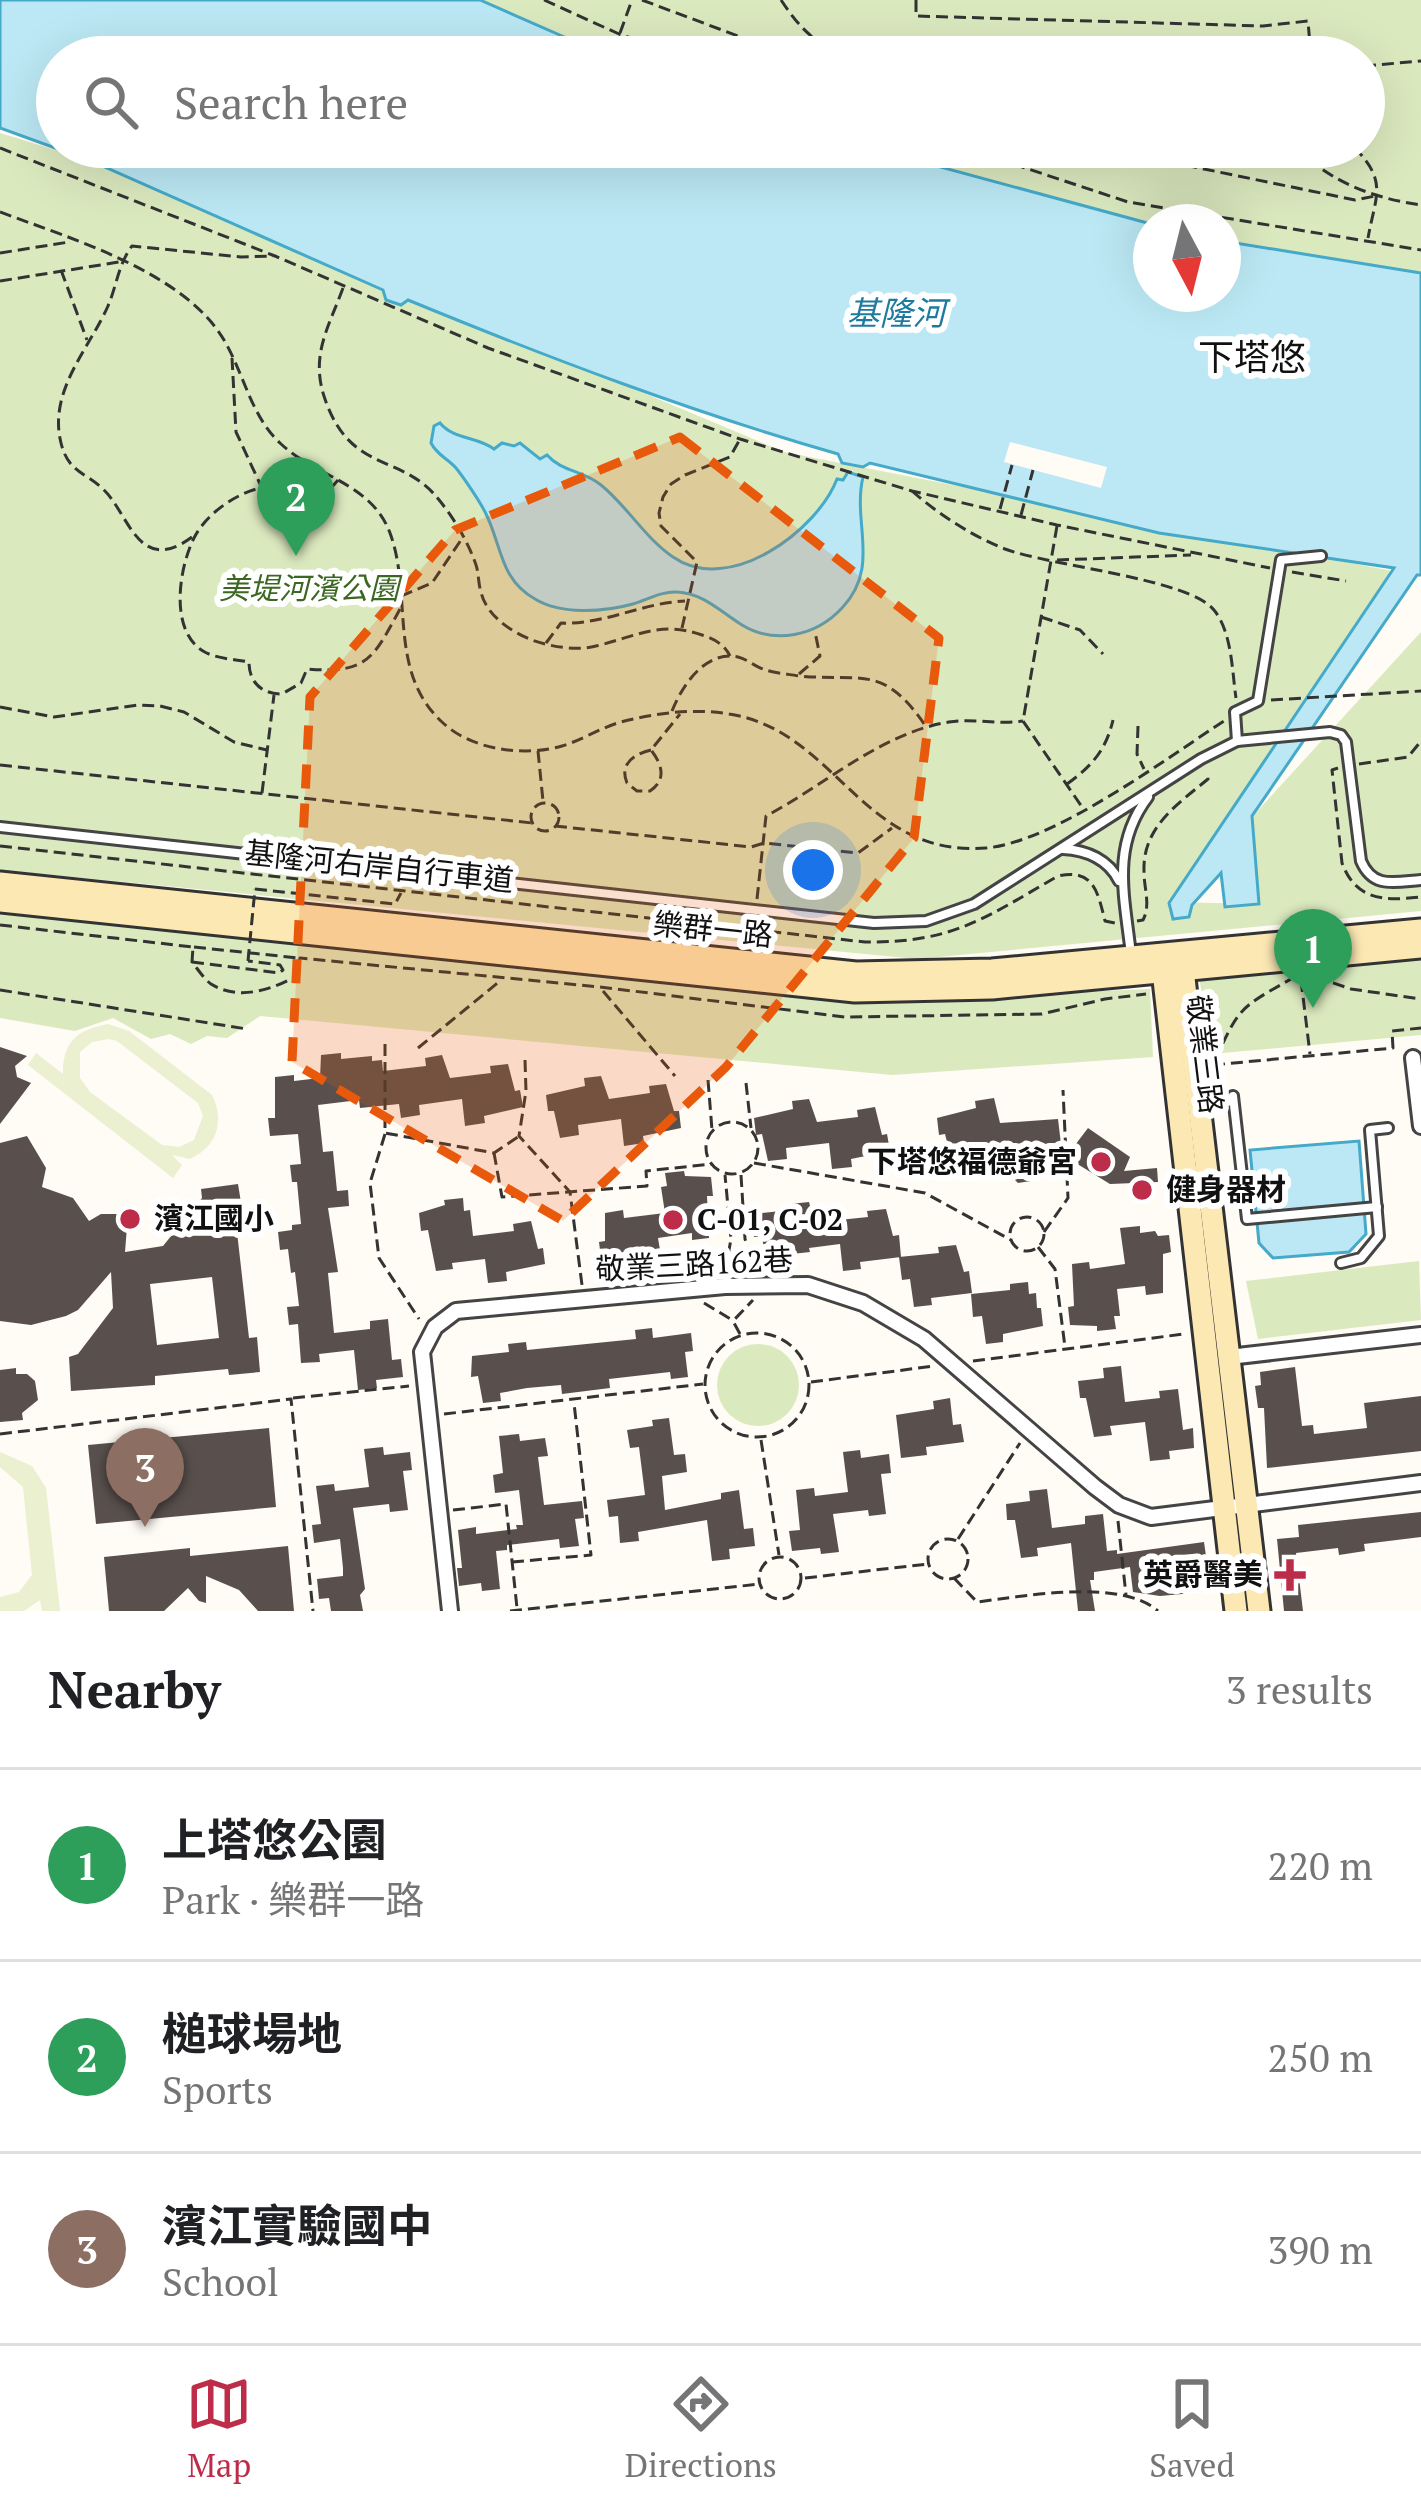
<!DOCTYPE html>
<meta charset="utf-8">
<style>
:root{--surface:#fff;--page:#f6f6f6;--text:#202124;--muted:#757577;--line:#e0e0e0;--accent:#bd2d4a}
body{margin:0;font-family:"PT Serif","Noto Sans TC",serif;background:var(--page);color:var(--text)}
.compass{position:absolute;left:1133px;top:204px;width:108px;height:108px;border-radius:50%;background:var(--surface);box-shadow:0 12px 48px #0002;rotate:173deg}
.you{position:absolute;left:813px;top:870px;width:42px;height:42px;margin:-30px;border:9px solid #fff;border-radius:50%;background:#1a73e8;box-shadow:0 0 0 18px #1a73e833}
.badge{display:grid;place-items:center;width:78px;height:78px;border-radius:50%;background:var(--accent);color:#fff;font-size:39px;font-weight:700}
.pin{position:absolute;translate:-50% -99px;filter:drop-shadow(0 3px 6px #0008)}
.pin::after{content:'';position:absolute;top:63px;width:42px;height:36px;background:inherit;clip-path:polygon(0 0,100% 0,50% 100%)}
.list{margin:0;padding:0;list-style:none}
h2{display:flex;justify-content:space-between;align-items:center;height:156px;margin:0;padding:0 48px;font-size:51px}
h2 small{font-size:39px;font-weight:400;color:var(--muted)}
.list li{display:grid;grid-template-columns:78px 1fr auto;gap:36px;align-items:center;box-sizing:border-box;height:192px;padding:0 48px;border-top:3px solid var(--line)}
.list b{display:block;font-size:45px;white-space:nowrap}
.list p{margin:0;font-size:39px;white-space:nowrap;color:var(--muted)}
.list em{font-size:39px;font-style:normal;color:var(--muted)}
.icon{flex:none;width:66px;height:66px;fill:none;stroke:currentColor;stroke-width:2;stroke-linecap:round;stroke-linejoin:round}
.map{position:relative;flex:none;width:1421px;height:1611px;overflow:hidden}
.search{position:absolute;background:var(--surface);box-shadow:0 12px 48px #0002;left:36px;right:36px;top:36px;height:132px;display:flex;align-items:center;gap:30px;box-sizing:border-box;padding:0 42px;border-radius:66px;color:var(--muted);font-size:45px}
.sheet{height:732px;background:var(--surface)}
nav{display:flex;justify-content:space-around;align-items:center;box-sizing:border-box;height:168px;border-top:3px solid var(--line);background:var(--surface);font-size:33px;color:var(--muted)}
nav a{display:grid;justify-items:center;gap:6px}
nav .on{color:var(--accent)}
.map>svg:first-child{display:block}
</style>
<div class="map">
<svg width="1421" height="1611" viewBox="0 0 1421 1611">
<rect width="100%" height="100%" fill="#fffbf5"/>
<g fill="#dbe9bf">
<path d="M480,0h941v273l-198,-32v-19l-72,2 -284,-77h497v-90h-754z"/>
<path d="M0,133l91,28 693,291 608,119 -223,331 90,2 -7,-87 169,-185v279l-504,48 -917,-89z"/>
<path d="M0,913l877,87 273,-11 3,68 -261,18 -632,-59 -33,22 -20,-2 -16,8 -21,-10 -19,5 -38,-21 -38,13 -75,-13z"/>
<path d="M1421,953v82l-210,19 -11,-72 11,-9z"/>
<path d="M1419,1261l2,59 -163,19 -12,-58z"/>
<circle cx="758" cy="1385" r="41"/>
</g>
<g fill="#eaf0d0" fill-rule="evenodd">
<path d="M108,1024l21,7 83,64c13,26 5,52 -22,64l-18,-4 10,10 -9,13 -145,-113 8,-12 27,21c0,-33 14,-44 45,-50zM109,1039l8,2 81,62 5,13 -9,24 -15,7 -17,-2 -72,-53 -10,-14v-26l12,-10z"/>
<path d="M0,1452l32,14 14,22 14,123h-18l-2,-11 -16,11h-24v-14l19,-5 13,-17 -9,-88 -23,-20z"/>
</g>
<g fill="#bbe8f4" stroke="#45a9c9" stroke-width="3">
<path d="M0,0h480l130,57h-553v90h810l284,77v70h72v-53l198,32v302h-4l-165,241 7,88 -34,3 -4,-34 -29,32 -3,12 -16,2 -4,-16 225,-335 -235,-35 -289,-70 -7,4 -21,-4 -4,-9c-147,-42 -289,-96 -430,-154l-7,5 -15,-5 -3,-10 -292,-129 -91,-33z"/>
<path d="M440,423c14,17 37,13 54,26l8,-6 12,3 6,-3 20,16 7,-4c15,17 36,15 54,30 27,22 43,52 72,72 56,39 144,-26 164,-78l6,1 5,-8 15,5c-11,46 18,90 -21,131 -26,28 -67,37 -100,17 -21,-13 -39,-32 -65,-33 -15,-1 -30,8 -44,12 -29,8 -72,11 -98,-5 -35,-19 -33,-53 -49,-85 -5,-11 -22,-36 -30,-46 -9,-10 -19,-13 -25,-25l3,-17z"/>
<path d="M1359,1141l7,93 -17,18 -76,6 -14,-15 -9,-93z"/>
</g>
<path fill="#fffbf5" d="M1010,442l97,25 -6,21 -97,-26z"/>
<g fill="#59504d" fill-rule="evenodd">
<path d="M0,1047l27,9 -12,10 2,11 14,6 -31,41z"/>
<path d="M341,1053v6l31,-3v5l10,-1 1,11 43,-5 -1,-8 17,-3 8,23 41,-5 -1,-7 18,-2 7,27 5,-1 3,17 -39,9 1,7 -20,3 -3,-27 -43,6 1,10 -19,3 -2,-14 -39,4 -1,-8 -41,5 5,47 10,-1 4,40 11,-1 1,16 -21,2 10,64 -10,1 6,60 36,-4v-8l18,-2 4,41 9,-1 2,18 -27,3 1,8 -19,2 -4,-40 -35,4 1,8 -19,1 -3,-39 -9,1 -2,-18 12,-1 -4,-34 -4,1 -3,-24 -8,1 -2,-18 14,-2v-5l9,-1 -4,-42h-5l-2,-17 11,-1 -3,-30 -28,2 -2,-18h7v-41l19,-2v6l26,-3 1,-23z"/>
<path d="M601,1076l8,23 41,-6 -1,-7 17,-2 8,27h5l2,17 -38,8 1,7 -20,3 -3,-27 -43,6 1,10 -19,3 -6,-27h-6l-2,-16 39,-9 -1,-8z"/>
<path d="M994,1098l6,25 58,-4 5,42 25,-33 42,29 -6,14 33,-3 1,14 -48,2 -31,-19 -30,3 1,4 -14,2 1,6 -19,3 -4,-4 -5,-32 -40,5 1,6 -18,3 -7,-27 -6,1 -2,-17 39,-10 -1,-7z"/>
<path d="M809,1099l8,23 41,-5 -1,-7 18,-3 7,28 5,-1 3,17 -39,8 1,8 -20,2 -3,-26 -43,5 1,11 -19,2 -6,-27 -6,1 -2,-17 39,-9 -1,-8z"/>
<path d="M27,1136l19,32 -4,19 31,11 16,23 12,-7h27l-3,38 38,-6 39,-48 -1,-9 37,-5 6,37 -8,2 13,115 8,-1 3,35 -31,3 -1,-6 -73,7v9l-84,6 -2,-34 9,-3 35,-46 -2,-36 -33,38 -12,6 -35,9 -31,-4v-178zM212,1277l7,61 -62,7 -7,-61z"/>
<path d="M684,1171l1,5 26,1 2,19h-6l2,42 -17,2v-7l-34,5 4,24 -20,2 -1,-8 -40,2 -2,-16 6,-1v-28l18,-3 1,8 41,-5 -4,-26 6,-1 -2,-13z"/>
<path d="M463,1198l1,13 6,-1 3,26 41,-5 -1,-7 18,-3 7,28 5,-1 2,16 -39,8 1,9 -19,2 -3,-24 -33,4 1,6 -17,2 -8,-41 -7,1 -2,-18 26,-8 -1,-5z"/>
<path d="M809,1202l7,27 24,-3 -1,-6 29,-3 -1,-6 19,-2 7,27 6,-1 2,22 -41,5 1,7 -18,2 -3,-27 -31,4 1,4 -27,3 1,7 -18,2 -4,-28 -8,1 -2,-17 10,-1v-6l29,-3 -1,-6z"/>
<path d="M1140,1226v7l15,-2 3,5 11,-1 2,17 -8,2v39l-17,2 -1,-9 -28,3 3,27h-6l2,13 -19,2v-5l-27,-1 -2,-18 6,-1 -2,-42 17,-2 1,7 35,-5 -5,-36z"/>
<path d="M956,1245l8,27 5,-1 3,22 -41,5 1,7 -18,2 -4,-28 -8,1 -3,-23 40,-4 -1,-6z"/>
<path d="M1028,1282l1,12 7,-1 1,15h4l2,18 -40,8v8l-17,2 -4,-28 -9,1 -2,-23 39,-4v-6z"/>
<path d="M652,1328l1,10 38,-5 2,18 -8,1 3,25 -17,2 -1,-7 -61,7 1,9 -48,6 -1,-9 -34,3 -27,5 1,8 -18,2 -5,-27 -7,1 1,-21 37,-4 -1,-8 18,-2 1,8 109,-11 -1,-9z"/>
<path d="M1121,1366l4,36 35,-4 -1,-7 19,-2 5,41 10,-2 1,20 -25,3 1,8 -20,2 -5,-39 -35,4 2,9 -18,2 -8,-39h-6l-2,-17 26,-3 -1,-10z"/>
<path d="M1295,1367l7,59 11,-1 1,9 53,-6 -3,-25 57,-7v55l-154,17 -3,-60h-6l-3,-22 6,-1 -1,-13z"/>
<path d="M16,1368v6h11l8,7 3,19 -16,13 1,7 -23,2v-52z"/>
<path d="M950,1398l3,27 8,-1 3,18 -38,5 1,8 -26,3 -5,-43 38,-6 -1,-8z"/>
<path d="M669,1418l5,37 11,-1 2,18 -25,4 3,34 56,-11v-6l18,-3 5,39 9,-1 2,18 -26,3 1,10 -18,2 -5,-41 -69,12 1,9 -19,2 -2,-27 -9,1 -2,-17 38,-5 -6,-48 -9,1 -3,-18 26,-4 -1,-6z"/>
<path d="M269,1428l7,79 -180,17 -8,-79z"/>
<path d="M519,1434l1,7 25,-3 3,18 -10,1 6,48 38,-4 2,17 -9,1 4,27 -19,2 -1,-9 -52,6v5l-11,1 4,38 -18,2 -1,-8 -22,3 -2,-18h5l-4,-38 18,-3v7l41,-5 -1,-4h7l-4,-35 -24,3 -2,-18 10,-2 -4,-37z"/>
<path d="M383,1447l1,8 26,-3 2,18 -9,1 5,39 -18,2 -1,-8 -36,4 12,81 -5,6 3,16h-32l-2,-13 -10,1 -2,-20 26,-3v-8l-3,-29 -26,4 -2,-18 9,-1 -5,-38 18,-2 1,7 34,-4 -5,-38z"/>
<path d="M860,1450l1,8 28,-4 2,19 -10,1 5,40 -17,2 -1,-6 -35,4 6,38 -18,2 -1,-6 -28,3 -3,-20 11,-1 -4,-40 18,-2 1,8 33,-4 -5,-40z"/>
<path d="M1047,1489l5,39 33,-4v-8l18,-2 4,37 10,-1v4l87,-12 6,42 -28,10 -22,2 -27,-4 -3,-25 -36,5v8h-4l5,31h-17l-7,-68 -34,5 1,8 -17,2 -6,-38h-8l-1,-16 24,-3 -1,-10z"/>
<path d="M1421,1512v25l-57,7 1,7 -26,4 -1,-7 -42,5 7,58h-19l-7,-72 22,-2 -1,-12z"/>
<path d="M288,1546l6,65h-36l-19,-21 -33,-14v27l-7,-2 -11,-13 -24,23h-55l-5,-54 86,-9v8z"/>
</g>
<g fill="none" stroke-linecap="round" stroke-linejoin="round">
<defs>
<g id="lane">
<path d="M1237,741l-2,-29 23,-11 23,-141 40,-4"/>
<path d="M0,827l874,96 52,-2 48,-17 227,-145 36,-18 93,-9 11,3 5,7 15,119c12,28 33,21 60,19"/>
<path d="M1063,849c24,1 46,11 56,32"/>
<path d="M1131,955c-6,-57 -21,-108 17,-158"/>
<path d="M1233,1096l14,123 130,-12"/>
<path d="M1341,1263l20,-5 18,-22 -9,-106 18,-2"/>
</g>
<g id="street">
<path d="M1413,1058l8,68"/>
<path d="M1229,1357l192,-22"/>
<path d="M450,1611l-28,-259 13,-25 21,-16 269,-25 83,-1 55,18 61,36 171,148 24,18 32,12 270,-34"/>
</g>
<g id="secondary">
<path d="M0,883l856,90 136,-3 429,-40"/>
<path d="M0,901l855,90 137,-3 429,-41"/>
<path d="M1175,959l8,10 2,18 74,624"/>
<path d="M1169,960l-6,11 73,640"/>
</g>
</defs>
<use href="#lane" stroke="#444" stroke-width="14"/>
<use href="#street" stroke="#444" stroke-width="20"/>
<use href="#secondary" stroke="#333" stroke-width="27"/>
<g stroke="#333" stroke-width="3" stroke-dasharray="12 6" stroke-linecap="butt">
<path d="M544,0l75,34 69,23"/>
<path d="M642,0l152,57"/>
<path d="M781,0c20,30 36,46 70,57"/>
<path d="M916,0v16l347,10 45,-5 3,36"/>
<path d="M620,33l12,-33"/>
<path d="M1364,66l57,-5"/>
<path d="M962,147l166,55 293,48"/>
<path d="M1097,147l258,53 20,-4"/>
<path d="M1295,147c36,35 77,51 126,58"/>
<path d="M1354,147c34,35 22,47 14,91"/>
<path d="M0,148l275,108 213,92 252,91 172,52 145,34 213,43"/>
<path d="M0,212c72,27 184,60 224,128 20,34 27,76 56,103 35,34 91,39 110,90 23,62 -3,138 52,189 29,28 82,35 120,24 20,-6 38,-18 59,-24 34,-9 73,-14 108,-8 107,16 133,144 257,134 68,-6 178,-88 238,-127"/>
<path d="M0,253l69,-11"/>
<path d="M61,270l26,70"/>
<path d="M0,281l119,-19"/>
<path d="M343,288c-15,41 -34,69 -17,114 25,69 73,53 108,92 17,19 34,47 42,71 3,9 2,18 5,27 5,23 30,40 51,48 20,7 44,11 64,6 39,-9 64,-26 106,-11 12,4 22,9 28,21"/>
<path d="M232,358l4,74 25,54"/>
<path d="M338,480l-12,14c-21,-4 -44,-11 -66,-6 -25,6 -54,26 -66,50 -15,30 -25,92 9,113 13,8 31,8 46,11 0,20 12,32 33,32l19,-11 6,-14c60,5 66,-10 93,-60"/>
<path d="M912,491c26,23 60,45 93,58 46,17 185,30 209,61 18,22 18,61 22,88"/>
<path d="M1000,509l12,-44"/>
<path d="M1021,515l12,-45"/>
<path d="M1057,526l-34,195 59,86"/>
<path d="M192,537c-54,40 -63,-24 -89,-48 -18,-17 -35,-17 -42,-46 -13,-52 28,-94 47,-137 9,-21 10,-41 24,-60l109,11 32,-1"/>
<path d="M1057,560l134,-5"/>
<path d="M1292,572l54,9"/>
<path d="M401,596l31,-13 29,-43"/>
<path d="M1041,617l39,13 23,24"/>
<path d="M682,628l15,-66 -36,-36 -2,-13 4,-16 8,-13 14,-9 45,-18 9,-16"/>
<path d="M546,643l15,-20c43,2 80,-20 124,-22"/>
<path d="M799,674l21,-18 -5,-24"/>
<path d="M1271,700l150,-9"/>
<path d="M0,707l54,10 84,-12 22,1 24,6 50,30 33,8"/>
<path d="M672,711c10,-25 33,-61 66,-54 9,2 16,9 25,12 10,4 25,5 36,7 65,6 84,-13 128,52"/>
<path d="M1138,726l-1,28 7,15"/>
<path d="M651,750c-17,4 -32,14 -24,33l10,8h13c17,-11 12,-27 1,-41l29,-36"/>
<path d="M538,751l5,50"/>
<path d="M1359,764l49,-7 13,-16"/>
<path d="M0,765l532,58"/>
<path d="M1338,768l-6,2 10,93c14,38 43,38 79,34"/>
<path d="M1067,784c25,-18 39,-34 46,-64"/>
<path d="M262,793l12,-98"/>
<circle cx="545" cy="817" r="14"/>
<path d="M555,826l196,21 13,-4 94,10 34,-25"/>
<path d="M0,846l865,96c88,1 120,-24 193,-66 36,-8 40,17 47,45l10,2"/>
<path d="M255,889l140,15 6,-11"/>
<path d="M757,899l9,-83c59,-31 115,-83 183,-94 24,-4 49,3 74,-1"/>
<path d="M1137,921l6,-1c8,-15 1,-31 1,-48 -2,-45 34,-68 64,-93v-7"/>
<path d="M0,925l193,22 -1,15c5,6 12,17 19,22 27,17 61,6 85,-8l4,-18 300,29 245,30 197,-3 63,-15 41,-5"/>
<path d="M194,947l104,11"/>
<path d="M192,962l87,11 4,-3 -3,-5 -32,-4"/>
<path d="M1316,977l35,12 70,10"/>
<path d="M1301,980l9,74"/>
<path d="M0,990l247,39"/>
<path d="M603,991l72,85"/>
<path d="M385,1044v89l109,20 24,-16"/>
<path d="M418,1048l82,-67"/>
<path d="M525,1060l1,31 -7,45 51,56 12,93"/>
<path d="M1215,1060c25,-54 25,-52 76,-81"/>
<path d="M1213,1065l180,-17 -1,-17 29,-3"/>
<path d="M708,1080l4,50"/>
<path d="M746,1083l5,45"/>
<circle cx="732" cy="1148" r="26"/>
<path d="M385,1134l-15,49 9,75 40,61"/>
<path d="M494,1153l8,44 145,-11 -1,-15 66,-7"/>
<path d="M754,1163l171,30 86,47"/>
<path d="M741,1175l4,64 11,33"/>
<circle cx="1027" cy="1234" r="17"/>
<path d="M1044,1232l24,-34 -5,-108"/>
<path d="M1038,1247l17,22 10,78"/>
<path d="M725,1272l6,-33 -6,-64"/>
<path d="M704,1303l28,17"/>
<circle cx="757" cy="1385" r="52"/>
<path d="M740,1334l-7,-13 20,-21"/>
<path d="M973,1361l211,-27"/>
<path d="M811,1382l123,-16"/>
<path d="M293,1398l116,-12"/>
<path d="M444,1414l259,-30"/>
<path d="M0,1434l291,-35 22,212"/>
<path d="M761,1440l18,115"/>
<path d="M453,1510l53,-6 11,104"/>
<path d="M1118,1521l8,74"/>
<circle cx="948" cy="1559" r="20"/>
<path d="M958,1539l62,-96"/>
<circle cx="780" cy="1578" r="21"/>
<path d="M512,1562l79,-7 -17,-152"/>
<path d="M805,1578l123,-14"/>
<path d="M954,1578l23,24c49,-6 143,-24 181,9"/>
<path d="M510,1611l250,-27"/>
</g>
<use href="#lane" stroke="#fff" stroke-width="8"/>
<use href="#street" stroke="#fff" stroke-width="14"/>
<use href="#secondary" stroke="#fce8b3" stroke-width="21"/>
<path stroke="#333" stroke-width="3" stroke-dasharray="12 6" stroke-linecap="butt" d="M248,961l7,-72"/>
</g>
<path fill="#e8590c" fill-opacity="0.2" stroke="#e8590c" stroke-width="9" stroke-dasharray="24 15" stroke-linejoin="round" d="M680,437l259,201 -25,200 -188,229 -163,154 -271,-159 18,-365 145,-167z"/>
<g fill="#bd2d4a" stroke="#fff" stroke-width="4.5">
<circle cx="1101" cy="1162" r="12"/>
<circle cx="1142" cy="1190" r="12"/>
<circle cx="130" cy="1219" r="12"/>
<circle cx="673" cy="1220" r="12"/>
<path d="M1284 1557h12v12h12v12h-12v12h-12v-12h-12v-12h12z"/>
</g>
<g text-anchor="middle" stroke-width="12" stroke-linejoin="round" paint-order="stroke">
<g font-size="30" font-style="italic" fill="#3b6722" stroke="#fff">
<text x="309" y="599">美堤河濱公園</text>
</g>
<g font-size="30" fill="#111" stroke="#fff">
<text transform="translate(379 867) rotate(6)" y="10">基隆河右岸自行車道</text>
<text transform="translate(713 930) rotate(6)" y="10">樂群一路</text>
<text transform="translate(1204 1054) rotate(83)" y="10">敬業三路</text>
<text transform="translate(694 1265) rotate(-3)" y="10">敬業三路162巷</text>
</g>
<g font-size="30" font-weight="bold" fill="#111" stroke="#fff" text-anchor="start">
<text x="1077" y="1172" text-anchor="end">下塔悠福德爺宮</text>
<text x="1166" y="1200">健身器材</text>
<text x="154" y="1229">濱江國小</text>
<text x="697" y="1230">C-01, C-02</text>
<text x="1263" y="1585" text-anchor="end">英爵醫美</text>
</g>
<g font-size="33" font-style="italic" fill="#1d7b9f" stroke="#fff">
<text x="896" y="325">基隆河</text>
</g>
<g font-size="36" fill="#111" stroke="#fff">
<text x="1252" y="370">下塔悠</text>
</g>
</g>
</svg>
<svg class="compass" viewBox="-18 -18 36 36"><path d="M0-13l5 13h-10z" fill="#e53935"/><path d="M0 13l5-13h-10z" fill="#757577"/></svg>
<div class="you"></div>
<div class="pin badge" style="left:1313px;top:1008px;background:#2e9e5b">1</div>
<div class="pin badge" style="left:296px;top:556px;background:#2e9e5b">2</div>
<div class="pin badge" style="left:145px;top:1527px;background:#8d6e63">3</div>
<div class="search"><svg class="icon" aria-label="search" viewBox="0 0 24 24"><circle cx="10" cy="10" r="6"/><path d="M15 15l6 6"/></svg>Search here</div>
</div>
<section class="sheet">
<h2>Nearby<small>3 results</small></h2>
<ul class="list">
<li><span class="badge" style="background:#2e9e5b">1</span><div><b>上塔悠公園</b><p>Park · 樂群一路</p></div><em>220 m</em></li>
<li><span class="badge" style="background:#2e9e5b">2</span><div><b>槌球場地</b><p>Sports</p></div><em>250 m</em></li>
<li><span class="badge" style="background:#8d6e63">3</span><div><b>濱江實驗國中</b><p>School</p></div><em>390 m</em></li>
</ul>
</section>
<nav>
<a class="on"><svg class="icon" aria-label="map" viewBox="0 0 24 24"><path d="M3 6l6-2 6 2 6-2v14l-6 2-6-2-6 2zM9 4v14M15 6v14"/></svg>Map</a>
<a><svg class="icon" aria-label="directions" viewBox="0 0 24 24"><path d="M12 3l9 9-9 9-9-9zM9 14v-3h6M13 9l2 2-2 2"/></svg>Directions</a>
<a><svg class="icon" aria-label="saved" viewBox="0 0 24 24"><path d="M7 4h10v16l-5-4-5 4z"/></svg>Saved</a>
</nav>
